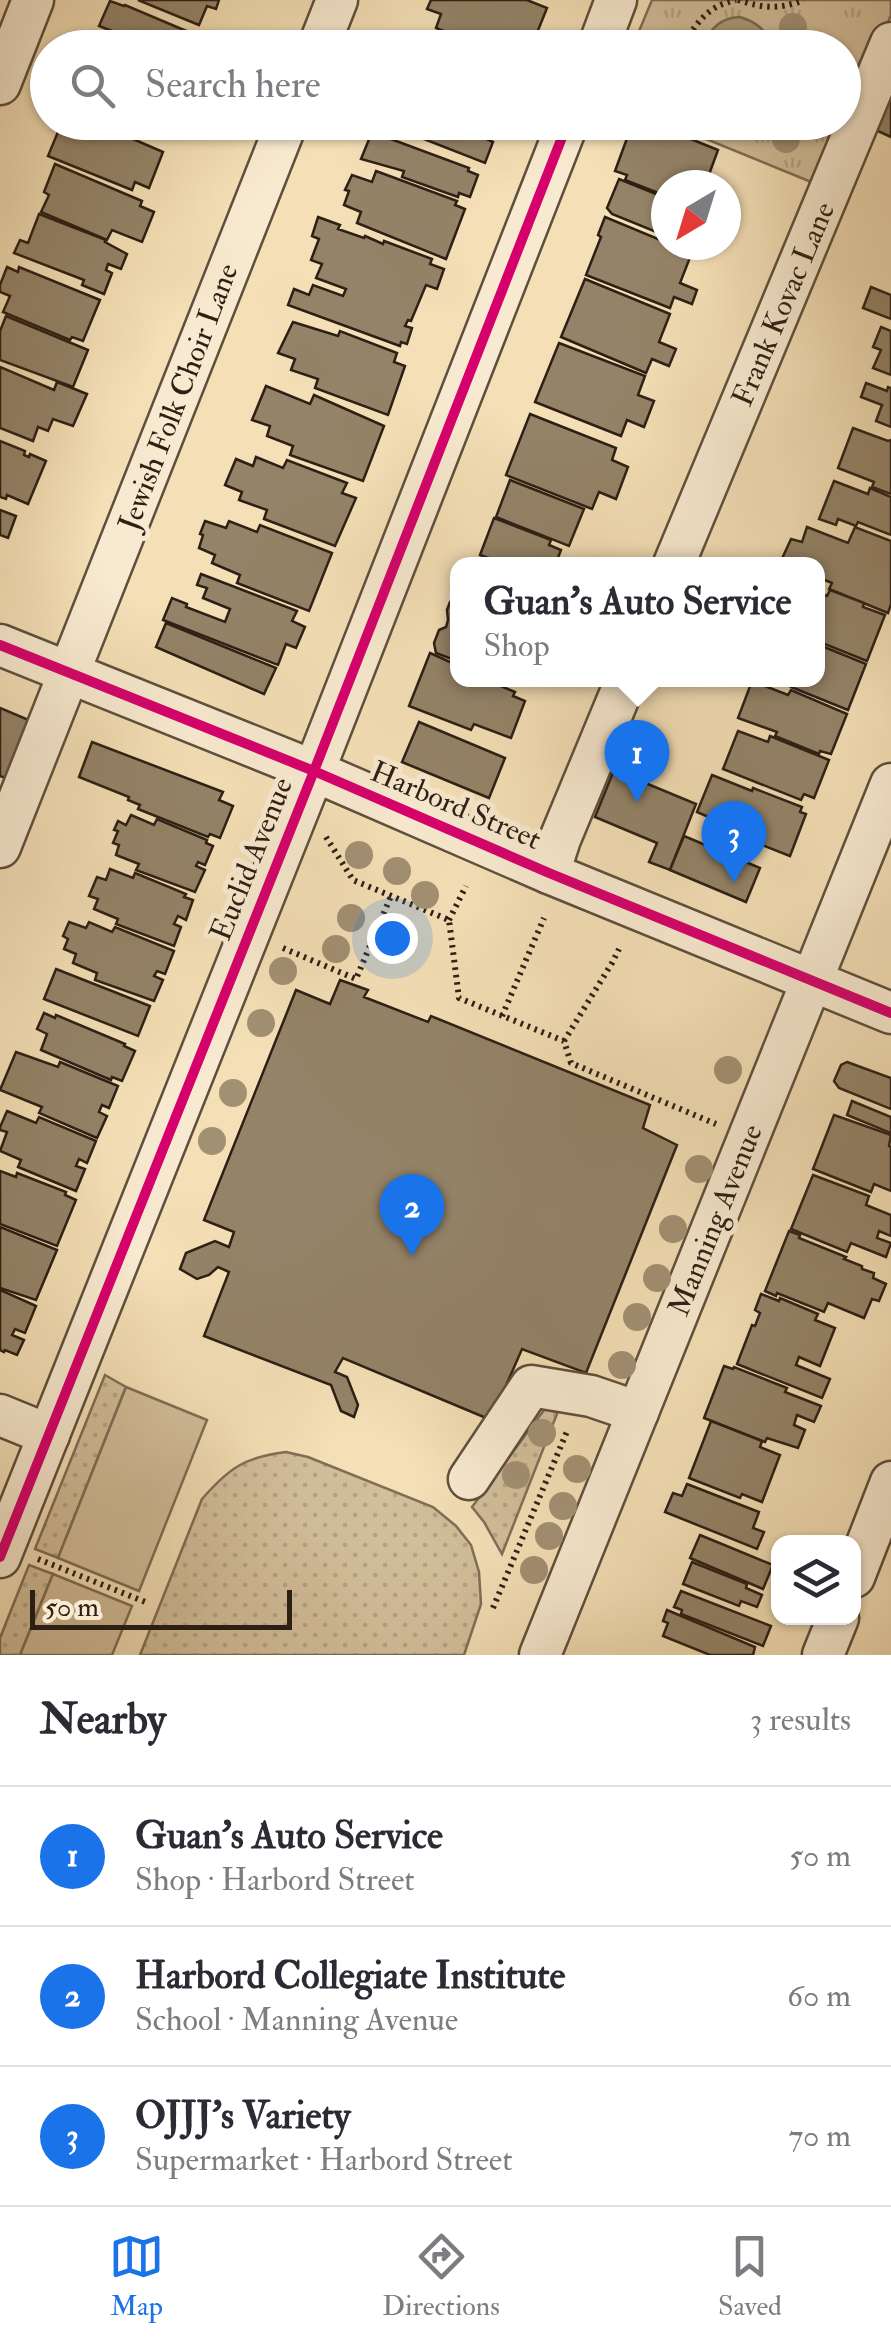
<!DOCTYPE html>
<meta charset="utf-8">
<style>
:root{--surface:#fff;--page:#f2f2f3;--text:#2b2b33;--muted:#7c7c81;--line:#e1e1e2;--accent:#1a73e8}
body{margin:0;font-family:"IM FELL Double Pica",serif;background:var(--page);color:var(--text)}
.controls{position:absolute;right:30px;bottom:30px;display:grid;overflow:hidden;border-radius:20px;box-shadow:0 2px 8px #0004}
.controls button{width:90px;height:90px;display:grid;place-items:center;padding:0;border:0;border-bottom:2px solid var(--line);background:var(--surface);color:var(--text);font:50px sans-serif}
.compass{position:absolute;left:651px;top:170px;width:90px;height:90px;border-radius:50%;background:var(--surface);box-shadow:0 2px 8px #0004;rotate:218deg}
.scale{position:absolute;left:30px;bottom:25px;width:262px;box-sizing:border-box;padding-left:10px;border:5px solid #2c1f14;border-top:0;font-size:28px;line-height:35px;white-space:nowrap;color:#2c1f14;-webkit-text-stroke:8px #f8ead0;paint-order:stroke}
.you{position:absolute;left:392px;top:938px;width:35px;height:35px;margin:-25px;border:8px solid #fff;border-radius:50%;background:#1a73e8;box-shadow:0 0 0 15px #1a73e833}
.badge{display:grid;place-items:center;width:65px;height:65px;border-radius:50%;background:var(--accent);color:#fff;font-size:32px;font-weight:700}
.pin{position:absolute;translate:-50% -82px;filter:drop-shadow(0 2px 5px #0008)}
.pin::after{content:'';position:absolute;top:52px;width:35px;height:30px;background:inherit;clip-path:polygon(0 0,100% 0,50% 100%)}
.popup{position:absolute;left:450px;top:557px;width:375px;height:130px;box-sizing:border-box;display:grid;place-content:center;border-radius:20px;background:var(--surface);filter:drop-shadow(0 2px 8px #0005);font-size:32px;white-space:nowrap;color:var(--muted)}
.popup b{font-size:38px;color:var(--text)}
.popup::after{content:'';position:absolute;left:50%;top:100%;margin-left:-20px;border:20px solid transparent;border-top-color:var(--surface)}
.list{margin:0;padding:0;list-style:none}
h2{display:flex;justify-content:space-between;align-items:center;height:130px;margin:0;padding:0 40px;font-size:42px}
h2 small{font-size:32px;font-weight:400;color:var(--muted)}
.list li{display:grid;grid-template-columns:65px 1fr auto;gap:30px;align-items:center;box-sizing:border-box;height:140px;padding:0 40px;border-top:2px solid var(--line)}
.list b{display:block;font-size:38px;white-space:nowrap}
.list p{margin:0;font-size:32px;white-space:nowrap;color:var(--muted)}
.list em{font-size:32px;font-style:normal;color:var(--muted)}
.icon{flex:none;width:55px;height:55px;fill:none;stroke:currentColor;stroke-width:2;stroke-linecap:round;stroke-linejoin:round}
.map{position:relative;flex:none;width:891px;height:1655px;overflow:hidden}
.search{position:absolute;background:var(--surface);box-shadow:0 2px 8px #0004;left:30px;right:30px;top:30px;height:110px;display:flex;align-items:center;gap:25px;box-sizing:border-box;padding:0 35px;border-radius:55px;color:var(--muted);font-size:38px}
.sheet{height:550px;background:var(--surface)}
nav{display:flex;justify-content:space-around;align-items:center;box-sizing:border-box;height:140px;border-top:2px solid var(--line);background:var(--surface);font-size:28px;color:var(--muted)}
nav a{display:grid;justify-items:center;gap:5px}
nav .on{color:var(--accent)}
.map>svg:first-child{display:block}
</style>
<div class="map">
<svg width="891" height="1655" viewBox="0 0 891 1655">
<defs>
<pattern id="grass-dots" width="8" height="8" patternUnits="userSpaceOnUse" patternTransform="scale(2.5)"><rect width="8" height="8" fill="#d2be9a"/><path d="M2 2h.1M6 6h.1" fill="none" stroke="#b4a384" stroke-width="1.8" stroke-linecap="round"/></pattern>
<pattern id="park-tufts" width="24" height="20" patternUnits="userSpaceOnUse" patternTransform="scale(2.5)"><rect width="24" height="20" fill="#d2be9a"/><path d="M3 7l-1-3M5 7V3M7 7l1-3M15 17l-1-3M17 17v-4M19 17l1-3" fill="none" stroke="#b4a384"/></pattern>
</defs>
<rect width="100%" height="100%" fill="#f4dfb6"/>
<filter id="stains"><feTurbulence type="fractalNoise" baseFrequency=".002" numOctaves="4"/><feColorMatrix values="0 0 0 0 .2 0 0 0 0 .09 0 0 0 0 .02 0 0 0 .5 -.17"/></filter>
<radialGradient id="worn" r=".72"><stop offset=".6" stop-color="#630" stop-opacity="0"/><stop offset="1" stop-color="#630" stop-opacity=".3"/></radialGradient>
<g fill="url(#grass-dots)" stroke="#7f6e57" stroke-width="2.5">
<path d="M105,1375l21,12 -68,171 -23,-9z"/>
<path d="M562,1401l-60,153 -18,-32 -12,-15 75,-101z"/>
<path d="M286,1452l22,5 125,50 23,19 15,19 8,27 2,32 -17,51h-324l62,-156c27,-31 43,-42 84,-47z"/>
<path d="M29,1565l24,9 -33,81h-20v-17z"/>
</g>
<path fill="url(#park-tufts)" stroke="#7f6e57" stroke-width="2.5" d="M652,0h239v15l-70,171 -154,-63 177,-1v-74h-212z"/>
<g fill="#d2be9a" stroke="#7f6e57" stroke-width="2.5">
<path d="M126,1387l81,33 -68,171 -81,-33z"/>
<path d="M53,1574l79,32 -20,49h-92z"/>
</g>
<path fill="#b09e7f" stroke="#7b6b54" stroke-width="2.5" d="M740,17c16,5 27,12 29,30h-64c4,-19 15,-29 35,-30z"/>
<g fill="#948368" stroke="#2c1f14" stroke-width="2.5">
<path d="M138,0h81l-3,9 -9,-3 -8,19z"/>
<path d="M431,0h96l20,8 -16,40h-43l-52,-20 5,-14 -14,-5z"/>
<path d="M110,1l14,5 1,-1 66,28 -2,4 15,7 -1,4h-98l7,-17 -13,-5z"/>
<path d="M436,33l37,15h-45z"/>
<path d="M891,70v67l-24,-11z"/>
<path d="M73,122h21l69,30 -14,36 -14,-6 -3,8 -84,-34 12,-29 10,3z"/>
<path d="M389,122h91l7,3 -5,12 11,5 -8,21 -97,-38z"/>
<path d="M633,122h16l69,28 -11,30 11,5h-52v11l-41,-16 2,-5 -12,-4z"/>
<path d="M372,132l97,36 -1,3 10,4 -8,22 -11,-4 -1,4 -56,-20 2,-6 -43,-12z"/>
<path d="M55,164l87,37 -2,5 14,6 -12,30 -30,-12 -5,10 -66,-28 8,-17 -5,-3z"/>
<path d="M376,171l81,30 -2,4 10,4 -19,50 -89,-36 4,-11 -17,-7 5,-14 -4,-1 7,-15 20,7z"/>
<path d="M619,179l47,19v38l-54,-22 -5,-6z"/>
<path d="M39,214l67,26 -1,2 22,12 -6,15 -13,-5 -2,6 6,3 -8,21 -22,-9 2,-5 -70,-27 6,-13 8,3z"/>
<path d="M318,217l22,8 -2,4 26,9 1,-2 18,8 1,-3 48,18 -2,5 14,5 -7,20 -11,-4 -15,36 -3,-1 -3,6 7,2 -5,16 -6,-2 -1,4 -112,-41 6,-16 15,6 4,-10 30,11 3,-7 -30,-11 6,-14 -11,-4 8,-21 -7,-3z"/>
<path d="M605,217l58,24v2l3,2 25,10 -11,28 17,7 -5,14 -18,-7 -4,11 -84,-33 15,-38 -3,-2z"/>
<path d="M7,267l11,5 1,-5 81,33 -17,41 -11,-4 -2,3 -67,-28 7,-16 -10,-4v-7z"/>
<path d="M585,279l85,35 -11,28 17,7 -7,17 -17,-7 -6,14 -85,-36z"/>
<path d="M871,287l20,8v24l-28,-11z"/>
<path d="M6,316l82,34 -15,37 -73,-27v-29z"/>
<path d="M293,322l45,14 2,-5 57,22 -3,9 11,4 -17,49 -73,-27 3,-9 -27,-9 4,-11 -17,-6z"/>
<path d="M881,327l10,4v44l-18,-7 8,-18 -8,-3z"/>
<path d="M559,343l86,33 -7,19 16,6 -10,26 -17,-7 -6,16 -86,-34z"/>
<path d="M0,367l54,23 3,-8 30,12 -14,32 -20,-7 -5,12 -10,-4 -5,14 -33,-13z"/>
<path d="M866,383l21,8 1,-4 3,1v39l-15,-6 6,-16 -21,-8z"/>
<path d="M266,386l44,18 4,-9 70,31 -21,55 -73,-26 3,-9 -26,-10 3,-10 -18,-6z"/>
<path d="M530,414l86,34 -4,12 16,7 -12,32 -17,-7 -7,17 -86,-34z"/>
<path d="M853,428l35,13 3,-1v54l-19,-7 2,-5 -36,-14z"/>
<path d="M0,441l25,10 -1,4 5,2 1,-3 16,7 -18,43 -21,-9 -1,4 -6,-2z"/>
<path d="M256,457l27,11 4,-8 60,23 -5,10 14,5 -21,48 -71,-27 3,-9 -28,-10 3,-8 -17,-7 11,-26 17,7z"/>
<path d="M510,480l74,29 -15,37 -73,-29z"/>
<path d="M834,481l34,13 2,-6 21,9v38l-33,-13 -2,4 -18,-7 -2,6 -17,-6z"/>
<path d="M0,510l16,6 -8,22 -8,-3z"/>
<path d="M494,518l57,22 -2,5 12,5 -5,13 2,1h-53l-25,-9z"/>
<path d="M205,521l21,7 3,-7 28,11 3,-7 72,28 -23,58 -72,-28 3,-8 -28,-12 3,-8 -16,-7 4,-13 -3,-1z"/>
<path d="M807,527l41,16 7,-16 36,14v63l-3,9 -59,-24 3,-6 -15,-6v-13l-37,-1 11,-24 11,3z"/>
<path d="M201,574l96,37 -5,10 13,6 -9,21 -10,-4 -8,21 -115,-45 9,-22 15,6 -1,3 39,15 5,-13 -27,-11 4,-10 -10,-3z"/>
<path d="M830,590l34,13 -1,4 22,8 -18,46 -50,-20v-49l10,4z"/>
<path d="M457,599v62l-21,-8 -2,-10 5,-13 7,-3 2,-7 -1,-10 3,-8z"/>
<path d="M166,623l110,45 -12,26 -108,-47z"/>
<path d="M817,644l49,20 -18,46 -57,-23 2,-6 -4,-1h28z"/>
<path d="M430,653l27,12v15h35l-1,2 24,10 -2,4 12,5 -14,37 -37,-14 -3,6 -62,-24z"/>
<path d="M752,681l36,14 3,-5 56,24 -16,40 -11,-3 -1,3 -44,-18 2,-4 -39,-14z"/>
<path d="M0,708l38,16 -23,58 -15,-6z"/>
<path d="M419,722l86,36 -16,40 -87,-36z"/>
<path d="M738,731l30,11 2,-6 59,24 -15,38 -10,-4 -3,6 -78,-31z"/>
<path d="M92,742l131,50 -4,8 14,6 -13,32 -10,-4 -2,3 -70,-28 2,-4 -12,-5 1,-3 -50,-20z"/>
<path d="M614,770l82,34 -26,66 -21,-8 8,-19 -62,-26z"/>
<path d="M712,775l40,16 1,-3 49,19 -2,5 6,2 -16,42 -56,-22 2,-5 -39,-17z"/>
<path d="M131,815l23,10 3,-6 50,21 -1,3 7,3 -8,19 -7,-3 -2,4 9,4 -10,22 -59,-22 3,-6 -23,-9 3,-10 -6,-2 5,-12 -4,-1 4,-9 8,4z"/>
<path d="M684,836l76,32 -14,34 -76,-32z"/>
<path d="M110,869l23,9 2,-5 51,21 -2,3 9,3 -7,20 -8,-4 -4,8 7,3 -7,19 -58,-22 2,-5 -24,-10 4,-10 -9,-3 8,-19 9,3z"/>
<path d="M69,922l17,6 3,-6 23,10 3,-5 59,24 -9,23 -8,-3 -3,5 9,4 -9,21 -59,-21 2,-7 -24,-10 3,-9 -12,-5 4,-10 -5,-3z"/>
<path d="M56,969l94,37 -12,30 -94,-37z"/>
<path d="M340,980l28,10 -4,7 64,25 3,-6 219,89 -7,23 34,17 -91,228 -64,-24 -31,71 -148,-62 -8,14 12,5 11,28 -4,12 -13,-6 -10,-26 -127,-49 25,-64 -11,-5 -9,8 -12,4 -17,-10 6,-16 29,-12 14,6 5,-15 -30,-12 92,-230 34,14z"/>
<path d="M44,1013l11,5 1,-3 69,29 -1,2 11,5 -13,30 -10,-4 -1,3 -70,-30 6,-16 -10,-5z"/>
<path d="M16,1052l42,15 2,-5 58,24 -9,22 -7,-3 -3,7 8,4 -10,22 -58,-25 3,-6 -42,-17z"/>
<path d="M847,1062l44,16v31l-52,-21 -5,-7 7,-16z"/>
<path d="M852,1101l39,16v16l-44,-18z"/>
<path d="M7,1111l29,12 3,-6 57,24 -9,22 -8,-4 -3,7 9,3 -9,22 -58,-24 3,-7 -21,-9 7,-19 -7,-2v-3z"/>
<path d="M834,1115l57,20 -2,11 2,1v44l-17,-7 -3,8 -58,-23z"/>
<path d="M0,1171l16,6 1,-4 49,19 -1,3 11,5 -19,46 -57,-22z"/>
<path d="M813,1175l56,21 -3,9 25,10v21l-12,-5 -2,7 14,5 -5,14 -35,-14 -4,9 -56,-23z"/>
<path d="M0,1227l57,23 -21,50 -36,-12z"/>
<path d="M789,1231l11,4 -1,3 47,19 -2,2 18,7v3l12,4 -1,5 13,6 -7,17 -7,-2 -8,19 -36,-15 -4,9 -47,-19 -1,3 -11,-5z"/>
<path d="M0,1290l36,16 -11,27 -10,-4 -3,6 12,5 -7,15 -12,-5 -1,2 -4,-2z"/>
<path d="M761,1294l18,7 1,-3 38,16 -3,6 20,8 -15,38 -21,-9 -3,8 34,14 -8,19 -85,-34 15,-39 3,1 5,-13 -5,-3z"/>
<path d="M724,1366l9,3 1,-2 53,21 -2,4 36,14 -7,16 -17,-7 -3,10 11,5 -7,18 -31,-10 -2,4 -61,-24z"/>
<path d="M711,1421l51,20 -2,6 20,8 -18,47 -20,-8 -2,4 -51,-20z"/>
<path d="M687,1484l72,28 -6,16 11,4 -7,17 -92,-37 8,-19 9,3z"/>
<path d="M700,1535l73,30 -10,24 -73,-31z"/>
<path d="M692,1562l55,22 -1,4 16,7 -5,12 -16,-6 -2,5 -56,-22z"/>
<path d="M681,1591l90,35 -8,20 -82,-32 1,-4 -8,-3z"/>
<path d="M667,1610l88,37 -2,8h-43l-47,-19 5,-13 -5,-2z"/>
</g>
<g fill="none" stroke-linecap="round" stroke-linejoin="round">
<defs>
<g id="minor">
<path d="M318,48l19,-48"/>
<path d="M598,48l18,-48"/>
<path d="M0,84l33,-84"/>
<path d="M674,564l217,-521"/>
<path d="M0,645l314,126 235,102 342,140"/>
<path d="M0,847l287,-725"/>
<path d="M549,873l11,-34 66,-159"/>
<path d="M0,1415l49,20"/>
<path d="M469,1479l62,-93 60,10 47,16"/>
<path d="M0,1557l314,-786 254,-649"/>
<path d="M854,1577l37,-95"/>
<path d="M540,1655l351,-871"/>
<path d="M823,1655l15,-37"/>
</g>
</defs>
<use href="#minor" stroke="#5e4f3c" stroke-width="45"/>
<g stroke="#2c1f14" stroke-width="6" stroke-dasharray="2.5 5" stroke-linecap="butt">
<path d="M738,0c25,8 40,10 66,0"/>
<path d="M680,48c18,-25 25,-41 56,-48"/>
<path d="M326,837l27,43 96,40 10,78 105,43 7,22 145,61"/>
<path d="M449,920l17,-34"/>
<path d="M283,948l73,31 35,-83"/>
<path d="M502,1016l42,-98"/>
<path d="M564,1041l48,-78 7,-14"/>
<path d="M38,1559l110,44"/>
<path d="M493,1608l75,-179"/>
</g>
<use href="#minor" stroke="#f8ead0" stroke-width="40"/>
<defs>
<g id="cycleway">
<path d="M0,645l314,126 235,102 342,140"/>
<path d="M0,1557l314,-786 254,-649"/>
</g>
</defs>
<use href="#cycleway" stroke="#f8ead0" stroke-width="16"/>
<use href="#cycleway" stroke="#d6006c" stroke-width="10"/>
</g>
<g fill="#a29073">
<circle cx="793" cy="27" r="14"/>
<circle cx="786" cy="139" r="14"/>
<circle cx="359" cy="855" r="14"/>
<circle cx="397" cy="871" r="14"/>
<circle cx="425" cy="895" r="14"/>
<circle cx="351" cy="918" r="14"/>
<circle cx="336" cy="949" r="14"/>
<circle cx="283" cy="971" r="14"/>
<circle cx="261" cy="1023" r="14"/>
<circle cx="728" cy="1070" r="14"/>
<circle cx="233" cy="1093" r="14"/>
<circle cx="212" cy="1141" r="14"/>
<circle cx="699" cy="1169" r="14"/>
<circle cx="673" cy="1229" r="14"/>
<circle cx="657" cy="1278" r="14"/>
<circle cx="637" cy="1317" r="14"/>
<circle cx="622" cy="1365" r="14"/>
<circle cx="542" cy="1433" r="14"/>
<circle cx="577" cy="1469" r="14"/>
<circle cx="516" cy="1475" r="14"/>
<circle cx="563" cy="1506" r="14"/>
<circle cx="549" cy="1536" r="14"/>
<circle cx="534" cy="1570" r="14"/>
</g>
<g text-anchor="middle" stroke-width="10" stroke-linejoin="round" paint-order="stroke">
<g font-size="30" fill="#2c1f14" stroke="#f8ead0">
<text transform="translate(783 304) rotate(-67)" y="10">Frank Kovac Lane</text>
<text transform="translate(178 397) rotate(-69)" y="10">Jewish Folk Choir Lane</text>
<text transform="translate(456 805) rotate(23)" y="10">Harbord Street</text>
<text transform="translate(251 859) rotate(-68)" y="10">Euclid Avenue</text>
<text transform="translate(715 1220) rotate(-68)" y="10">Manning Avenue</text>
</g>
</g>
<rect width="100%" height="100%" filter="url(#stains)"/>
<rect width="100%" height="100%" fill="url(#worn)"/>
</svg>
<div class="controls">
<button><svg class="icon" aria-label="layers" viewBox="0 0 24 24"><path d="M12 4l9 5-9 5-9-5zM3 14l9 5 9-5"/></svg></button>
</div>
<svg class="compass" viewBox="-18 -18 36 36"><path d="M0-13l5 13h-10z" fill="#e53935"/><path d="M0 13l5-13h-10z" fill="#7c7c81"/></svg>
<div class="scale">50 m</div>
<div class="you"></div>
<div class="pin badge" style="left:637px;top:802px">1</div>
<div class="popup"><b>Guan's Auto Service</b>Shop</div>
<div class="pin badge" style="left:412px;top:1256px">2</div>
<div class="pin badge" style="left:734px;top:883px">3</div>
<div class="search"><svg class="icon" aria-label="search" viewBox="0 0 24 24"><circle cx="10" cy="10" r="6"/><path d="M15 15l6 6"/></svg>Search here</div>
</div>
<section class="sheet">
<h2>Nearby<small>3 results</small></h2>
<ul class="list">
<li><span class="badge">1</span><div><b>Guan's Auto Service</b><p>Shop · Harbord Street</p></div><em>50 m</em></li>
<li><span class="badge">2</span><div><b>Harbord Collegiate Institute</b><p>School · Manning Avenue</p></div><em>60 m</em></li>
<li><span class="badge">3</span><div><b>OJJJ's Variety</b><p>Supermarket · Harbord Street</p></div><em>70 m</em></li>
</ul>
</section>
<nav>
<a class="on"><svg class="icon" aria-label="map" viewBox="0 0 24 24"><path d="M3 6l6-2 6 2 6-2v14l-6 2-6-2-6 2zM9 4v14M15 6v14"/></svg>Map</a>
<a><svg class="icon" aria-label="directions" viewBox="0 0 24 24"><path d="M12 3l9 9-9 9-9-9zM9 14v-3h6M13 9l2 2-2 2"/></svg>Directions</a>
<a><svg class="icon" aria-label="saved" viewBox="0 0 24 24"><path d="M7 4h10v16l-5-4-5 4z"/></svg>Saved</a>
</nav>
